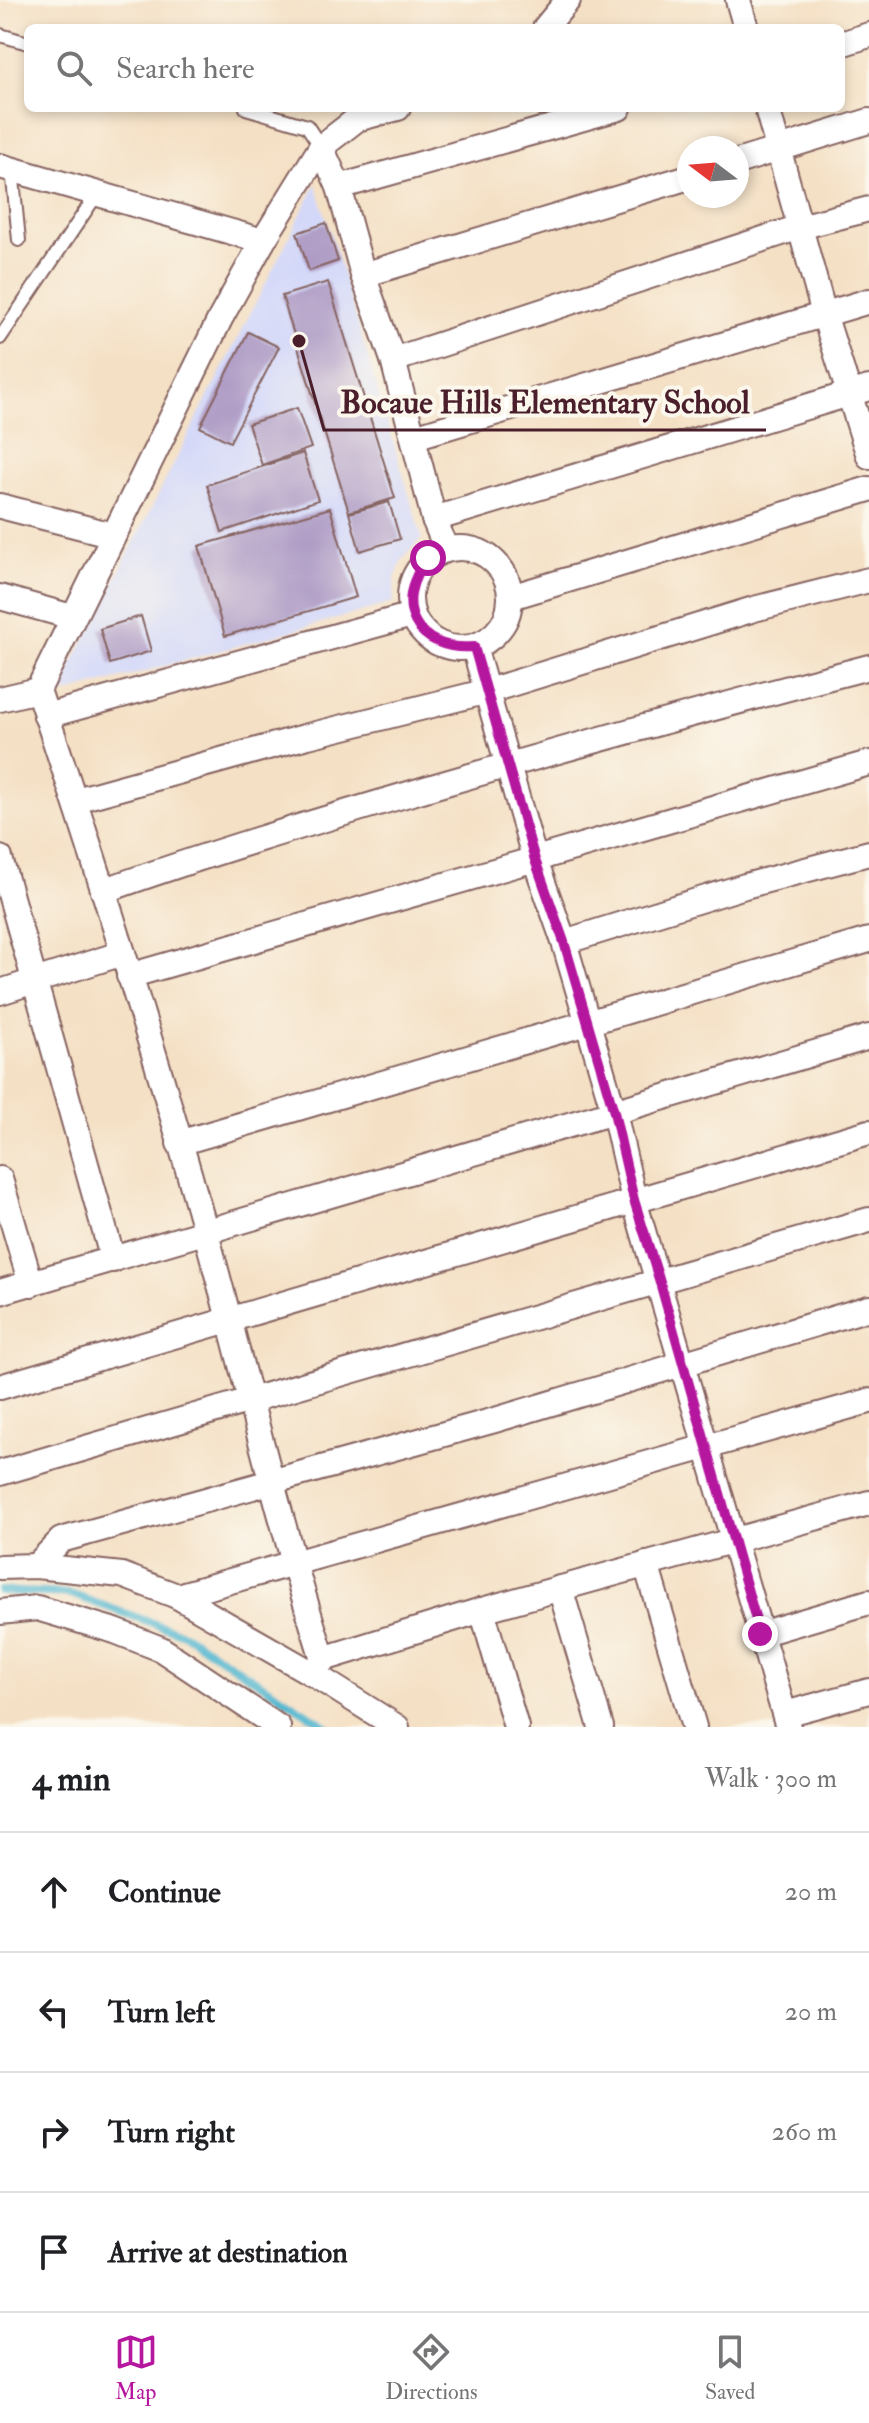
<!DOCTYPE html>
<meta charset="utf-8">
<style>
:root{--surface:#fff;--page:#f6f6f6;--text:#202124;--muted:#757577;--line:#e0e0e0;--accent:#b5179e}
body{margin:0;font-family:"IM FELL Double Pica",serif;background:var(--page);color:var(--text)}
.compass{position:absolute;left:677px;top:136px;width:72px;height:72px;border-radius:50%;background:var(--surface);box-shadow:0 4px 12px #0003;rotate:286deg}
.stop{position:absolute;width:24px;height:24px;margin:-18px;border:6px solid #b5179e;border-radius:50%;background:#fff}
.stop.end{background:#b5179e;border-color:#fff;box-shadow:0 2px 8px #0008}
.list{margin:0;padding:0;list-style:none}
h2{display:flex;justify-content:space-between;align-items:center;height:104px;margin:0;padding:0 32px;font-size:34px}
h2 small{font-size:26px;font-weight:400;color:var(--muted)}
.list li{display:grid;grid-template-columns:52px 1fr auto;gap:24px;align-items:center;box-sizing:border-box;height:120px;padding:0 32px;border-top:2px solid var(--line)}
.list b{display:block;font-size:30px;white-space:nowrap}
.list em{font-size:26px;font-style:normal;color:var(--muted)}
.icon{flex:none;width:44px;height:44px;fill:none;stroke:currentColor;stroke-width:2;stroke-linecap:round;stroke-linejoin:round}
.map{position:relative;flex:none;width:869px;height:1727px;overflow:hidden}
.search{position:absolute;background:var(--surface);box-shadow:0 4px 12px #0003;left:24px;right:24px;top:24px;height:88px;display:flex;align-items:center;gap:20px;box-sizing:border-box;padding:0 28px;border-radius:12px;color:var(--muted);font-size:30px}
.sheet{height:584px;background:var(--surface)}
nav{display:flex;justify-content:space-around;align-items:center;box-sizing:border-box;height:112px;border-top:2px solid var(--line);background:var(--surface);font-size:22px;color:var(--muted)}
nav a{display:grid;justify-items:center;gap:4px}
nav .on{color:var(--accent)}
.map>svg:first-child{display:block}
</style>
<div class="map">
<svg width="869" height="1727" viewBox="0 0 869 1727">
<rect width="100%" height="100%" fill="#fbf7ec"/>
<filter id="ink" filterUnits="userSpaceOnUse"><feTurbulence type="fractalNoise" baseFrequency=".0125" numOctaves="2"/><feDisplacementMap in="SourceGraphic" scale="16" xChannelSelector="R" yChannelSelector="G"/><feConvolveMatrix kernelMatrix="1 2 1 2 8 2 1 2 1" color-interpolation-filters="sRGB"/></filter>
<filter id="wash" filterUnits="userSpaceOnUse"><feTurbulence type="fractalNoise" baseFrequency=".006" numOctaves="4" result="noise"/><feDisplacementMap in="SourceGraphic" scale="32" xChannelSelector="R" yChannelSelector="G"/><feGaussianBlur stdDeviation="1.8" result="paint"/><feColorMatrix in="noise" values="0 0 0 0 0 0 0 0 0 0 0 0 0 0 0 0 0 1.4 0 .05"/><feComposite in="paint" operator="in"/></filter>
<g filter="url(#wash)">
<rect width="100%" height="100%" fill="#f4e0c4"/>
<path fill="#d3d8f9" d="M316,184l106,354 -20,22 -7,18 -2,25 -337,93z"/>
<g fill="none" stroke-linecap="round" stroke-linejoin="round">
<path stroke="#50b6cf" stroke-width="8" d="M0,1591l70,3 114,40 144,93"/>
</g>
<g id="blocks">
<g fill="#af9cc6">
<path d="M326,223l12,38 -29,10 -12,-38z"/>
<path d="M328,282l67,216 -46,14 -67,-216z"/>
<path d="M248,332l31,15 -49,95 -30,-15z"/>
<path d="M297,408l14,40 -49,17 -14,-41z"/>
<path d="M303,453l15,47 -96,32 -15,-47z"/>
<path d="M389,502l11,37 -40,12 -11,-38z"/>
<path d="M330,508l26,89 -131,39 -26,-90z"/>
<path d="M141,616l10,35 -41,13 -10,-35z"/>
</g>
</g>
</g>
<g filter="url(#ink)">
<use href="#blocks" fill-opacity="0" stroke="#866361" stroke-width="2"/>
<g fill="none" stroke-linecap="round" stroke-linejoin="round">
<defs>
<g id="lane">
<path d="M0,35l28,8"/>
<path d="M246,108l61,18 14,21"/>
<path d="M12,169l7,71"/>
<path d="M0,338l97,-144"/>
</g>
<g id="street">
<path d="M738,0l8,28"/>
<path d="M545,28l23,-28"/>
<path d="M841,44l28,-9"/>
<path d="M767,108l57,206 45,142"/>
<path d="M321,147l18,40 24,88 30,85 41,159 12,29"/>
<path d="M737,162l132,-41"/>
<path d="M0,166l263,75"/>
<path d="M339,187l280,-79"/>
<path d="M363,275l326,-98"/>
<path d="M393,360l407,-133 69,-18"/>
<path d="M414,437l455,-136"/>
<path d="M0,506l113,29"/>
<path d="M434,519l435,-131"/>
<circle cx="460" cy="598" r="50"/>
<path d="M0,597l72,20"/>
<path d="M511,597l358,-108"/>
<path d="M474,647l61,213 29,82 50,170 20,88 154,527"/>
<path d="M0,699l38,-9"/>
<path d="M46,716l366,-101"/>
<path d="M76,800l232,-64 180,-45 266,-82 115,-29"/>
<path d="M0,858l113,402"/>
<path d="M103,891c109,-39 218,-71 329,-104 145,-42 290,-82 437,-120"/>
<path d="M564,942l181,-56 124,-33"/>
<path d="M129,976l740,-213"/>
<path d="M0,992l123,-39"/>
<path d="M179,1143l690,-203"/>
<path d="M0,1179l31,105"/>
<path d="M0,1292l869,-255"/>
<path d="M0,1387l869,-255"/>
<path d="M0,1473l869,-253"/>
<path d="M646,1564l48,163"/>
<path d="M36,1566l25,-26 434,-120 374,-112"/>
<path d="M0,1567l36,-1 86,9 55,21 136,78 84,53"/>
<path d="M560,1588l41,139"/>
<path d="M177,1596l692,-195"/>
<path d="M482,1610l34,117"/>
<path d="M0,1612l37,-4 78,23 46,18 117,78"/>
<path d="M760,1634l109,-32"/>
<path d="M323,1659l159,-49 387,-107"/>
<path d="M313,1674l10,-15c-45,-141 -78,-284 -117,-426 -51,-182 -108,-364 -168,-543l182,-371 43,-78 58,-94 36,-28 41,-11"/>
<path d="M785,1714l84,-23"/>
</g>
</defs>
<use href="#lane" stroke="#866361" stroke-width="16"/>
<use href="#street" stroke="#866361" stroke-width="28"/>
<use href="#lane" stroke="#fff" stroke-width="12"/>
<use href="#street" stroke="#fff" stroke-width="24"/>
</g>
</g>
<g fill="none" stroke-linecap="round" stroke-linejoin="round" filter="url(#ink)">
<path stroke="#b5179e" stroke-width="10" d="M428,558c-37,45 -13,94 46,89l61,213 29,82 50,170 20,88 25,79 101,355"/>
</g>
<path fill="none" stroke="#4a1f2b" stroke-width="3" d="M299 341L324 430H766"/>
<circle fill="#4a1f2b" stroke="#fbf7ec" stroke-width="3" cx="299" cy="341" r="8"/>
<g font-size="32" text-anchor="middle" font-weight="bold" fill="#4a1f2b" stroke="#fbf7ec" stroke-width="8" stroke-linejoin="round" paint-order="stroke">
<text x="545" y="413">Bocaue Hills Elementary School</text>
</g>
</svg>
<svg class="compass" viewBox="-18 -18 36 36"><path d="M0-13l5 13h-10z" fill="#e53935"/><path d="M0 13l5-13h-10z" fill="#757577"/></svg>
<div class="stop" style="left:428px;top:558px"></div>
<div class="stop end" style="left:760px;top:1634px"></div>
<div class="search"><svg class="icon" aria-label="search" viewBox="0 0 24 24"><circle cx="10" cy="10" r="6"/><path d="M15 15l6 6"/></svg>Search here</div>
</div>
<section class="sheet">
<h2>4 min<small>Walk · 300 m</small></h2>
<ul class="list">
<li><svg class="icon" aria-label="ahead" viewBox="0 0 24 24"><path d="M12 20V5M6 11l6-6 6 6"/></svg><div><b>Continue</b></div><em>20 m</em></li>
<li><svg class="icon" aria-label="left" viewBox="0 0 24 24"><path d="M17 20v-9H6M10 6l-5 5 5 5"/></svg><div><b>Turn left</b></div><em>20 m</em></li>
<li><svg class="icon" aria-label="right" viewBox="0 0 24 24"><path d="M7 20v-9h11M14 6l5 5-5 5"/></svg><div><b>Turn right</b></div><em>260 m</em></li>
<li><svg class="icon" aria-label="arrive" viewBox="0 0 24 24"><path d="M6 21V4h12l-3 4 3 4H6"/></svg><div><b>Arrive at destination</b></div></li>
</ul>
</section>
<nav>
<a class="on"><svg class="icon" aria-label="map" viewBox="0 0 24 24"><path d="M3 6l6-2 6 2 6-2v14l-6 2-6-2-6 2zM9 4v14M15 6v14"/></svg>Map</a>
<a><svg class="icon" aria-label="directions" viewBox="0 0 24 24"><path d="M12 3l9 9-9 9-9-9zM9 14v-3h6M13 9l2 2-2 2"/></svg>Directions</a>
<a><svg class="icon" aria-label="saved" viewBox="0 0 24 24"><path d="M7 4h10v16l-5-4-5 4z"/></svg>Saved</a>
</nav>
